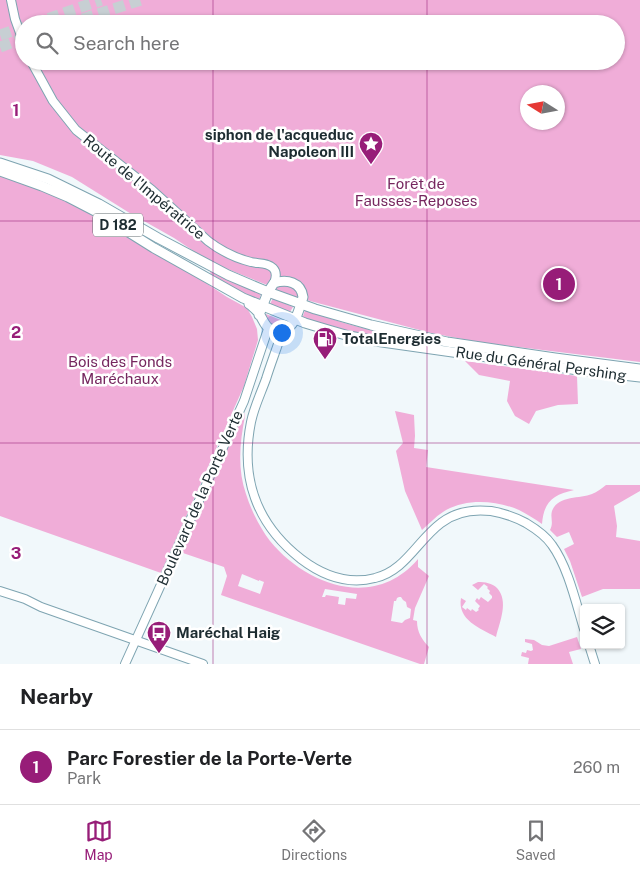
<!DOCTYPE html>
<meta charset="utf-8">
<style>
:root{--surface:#fff;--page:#f6f6f6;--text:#202124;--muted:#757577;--line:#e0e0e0;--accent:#971d78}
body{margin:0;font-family:"Public Sans",sans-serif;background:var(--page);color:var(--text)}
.controls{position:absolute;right:15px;bottom:15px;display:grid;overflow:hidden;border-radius:5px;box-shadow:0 1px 4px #0004}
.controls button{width:45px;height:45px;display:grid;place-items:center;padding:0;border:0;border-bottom:1px solid var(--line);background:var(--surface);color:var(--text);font:25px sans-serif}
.compass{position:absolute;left:520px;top:85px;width:45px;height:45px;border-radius:50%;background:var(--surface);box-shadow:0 1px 4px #0004;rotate:281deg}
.you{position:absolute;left:281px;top:332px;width:18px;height:18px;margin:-12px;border:4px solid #fff;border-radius:50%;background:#1a73e8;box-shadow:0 0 0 8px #1a73e833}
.badge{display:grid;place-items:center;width:32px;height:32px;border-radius:50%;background:var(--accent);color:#fff;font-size:16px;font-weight:700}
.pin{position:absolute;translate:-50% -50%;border:2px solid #fff;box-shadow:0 1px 5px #0006}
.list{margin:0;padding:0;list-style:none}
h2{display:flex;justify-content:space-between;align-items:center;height:65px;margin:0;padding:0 20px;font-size:21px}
h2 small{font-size:16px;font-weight:400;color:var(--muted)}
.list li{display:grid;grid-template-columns:32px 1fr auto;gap:15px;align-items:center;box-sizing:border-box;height:75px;padding:0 20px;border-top:1px solid var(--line)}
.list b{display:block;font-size:19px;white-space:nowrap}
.list p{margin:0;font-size:16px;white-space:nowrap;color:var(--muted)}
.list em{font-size:16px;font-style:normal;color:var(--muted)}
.icon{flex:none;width:28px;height:28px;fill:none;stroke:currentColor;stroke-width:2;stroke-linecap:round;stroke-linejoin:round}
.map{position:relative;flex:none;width:640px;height:664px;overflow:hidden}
.search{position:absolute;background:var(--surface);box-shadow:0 1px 4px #0004;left:15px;right:15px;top:15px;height:55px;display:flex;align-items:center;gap:12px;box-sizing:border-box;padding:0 18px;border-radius:28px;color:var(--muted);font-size:19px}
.sheet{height:140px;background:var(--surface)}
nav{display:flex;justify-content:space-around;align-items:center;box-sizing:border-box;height:70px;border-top:1px solid var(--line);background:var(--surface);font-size:14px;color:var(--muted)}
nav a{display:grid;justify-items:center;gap:2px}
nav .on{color:var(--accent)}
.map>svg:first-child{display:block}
</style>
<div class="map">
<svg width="640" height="664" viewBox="0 0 640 664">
<rect width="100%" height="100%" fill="#f1f8fb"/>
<g fill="#f0add8" fill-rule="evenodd">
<path d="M0,0h640v362l-162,-20 -47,-9 -121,-32 -11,-4 -1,3 -22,-9 1,-2 -67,-27 -36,-24 -46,-26 -56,-35 -39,-16 -33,-6zM24,24h592v37h-592zM528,92h30v30h-30z"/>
<path d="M0,175l67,24 101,59 59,39 20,11 5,9 5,12 1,11 -14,46 -83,187 -161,-57z"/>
<path d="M211,271l24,12 26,11 -2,6 -25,-12 -24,-15z"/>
<path d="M273,298l20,9 -3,5 -20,-8z"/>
<path d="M305,310c81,30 167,39 252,52l-182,-24 -53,-12 -20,-7z"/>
<path d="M266,314l22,9c-8,6 -16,3 -22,-4z"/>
<path d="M465,361l112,15 1,28 -20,1 -22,6 -7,13 -14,-8 -8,-15 3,-20 -31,-6z"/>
<path d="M395,411l19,4 1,21 -1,12 14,2 -2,17 148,23c-21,5 -30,11 -32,34 -7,-5 -15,-10 -23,-14 -23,-10 -55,-12 -76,2 -8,5 -14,12 -21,18l-17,-39 -9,-40 7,-8z"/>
<path d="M244,412l1,4c-5,26 -8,52 1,78 5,16 14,34 24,47 37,45 105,69 148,18v8l11,9 -14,32 -2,12 4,1c0,11 5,19 12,26l-5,17h-4l-199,-69 6,-19 -3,-9 -44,-15zM242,574l17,7v-1l5,2 -4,12 -22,-8zM325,589l32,5 -1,5 -10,-1 -1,7 -7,-1 1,-7 -13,-2 -1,2h-3zM399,597h2l2,3 3,2 1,5 4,2 -1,9 -5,2 -3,3 -11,-2 3,-20h2l1,-3z"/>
<path d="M606,485h34v6l-26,15 3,20 -1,11 24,4v48h-37l-21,8 -12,-36 -6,-12 10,-5 -5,-12 -12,5 -7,-7c4,-8 0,-12 2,-19 6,-16 28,-12 40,-17 5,-2 10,-6 14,-9z"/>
<path d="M478,582c7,0 14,1 19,6 12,13 3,33 -1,49 -16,-9 -39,-17 -35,-39l5,3 -4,6 4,3 1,-2 4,3 1,-2 4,3 3,-2 -1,-1 2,-3 -5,-5 2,-3 2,2 2,-3 7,5 4,-4v-2l-3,-3 1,-2 -3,-3 1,-1 -4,-3 -6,6 -6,-5z"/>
<path d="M577,637l4,12 -12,3 4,12h-45l1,-6 -8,-2 1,-4 4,1 1,-3 4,1 2,-1 -1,-6 -7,-2v-3l9,1 8,5 7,1z"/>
</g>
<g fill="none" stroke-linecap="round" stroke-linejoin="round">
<g stroke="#c7cfd3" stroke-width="11" stroke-dasharray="11 5.5" stroke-linecap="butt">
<path d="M33,24l68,-24"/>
<path d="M67,24l74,-24"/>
<path d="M0,35l24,-8"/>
<path d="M0,47l24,-9"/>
</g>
<defs>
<g id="minor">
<path d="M11,0l4,19 9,25"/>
<path d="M31,61l22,40 23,29 76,60 56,51c13,10 27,17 43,21 7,2 16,0 22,6 4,4 3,10 1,15"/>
<path d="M282,332c-5,16 -11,31 -16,47 -5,14 -12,28 -15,43 -11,55 5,102 50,137 21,16 47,26 74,19 30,-7 42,-37 66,-55 14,-11 32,-14 50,-12 12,2 24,6 35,12 10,6 20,13 26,22 16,22 24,58 32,84"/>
<path d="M0,591l25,8 16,8 162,57"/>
<path d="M589,645l6,19"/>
<path d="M125,664l119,-263 24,-72"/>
</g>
<g id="major">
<path d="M0,163l48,16 51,25 59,34 70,37 40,17 47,17 56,16 76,17 108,16 85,11"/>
<path d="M0,171l42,15 26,11 27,14 59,37 89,50 62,25 20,6 24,7 33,6 196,28 62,7"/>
<path d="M249,304c3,2 6,5 9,8 9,13 5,17 24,20 13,-5 17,-22 21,-35 -2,-15 -16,-18 -29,-14l-6,9 -9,23"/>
</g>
</defs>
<use href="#minor" stroke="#7ea4b1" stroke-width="10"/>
<use href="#major" stroke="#7ea4b1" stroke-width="11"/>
<use href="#minor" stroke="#fff" stroke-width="8"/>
<use href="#major" stroke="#fff" stroke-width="9"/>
</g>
<path fill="none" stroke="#971d78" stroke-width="1" stroke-opacity="0.55" d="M213,0v24M427,0v24M213,61v603M427,61v603M0,221h640M0,443h640"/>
<defs>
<symbol id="sight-pin" viewBox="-11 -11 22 30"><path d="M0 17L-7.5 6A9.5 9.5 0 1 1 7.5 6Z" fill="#971d78" stroke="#fff"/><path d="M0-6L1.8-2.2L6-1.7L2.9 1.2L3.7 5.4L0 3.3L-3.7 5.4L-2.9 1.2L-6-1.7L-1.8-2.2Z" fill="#fff"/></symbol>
<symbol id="fuel-pin" viewBox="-11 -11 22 30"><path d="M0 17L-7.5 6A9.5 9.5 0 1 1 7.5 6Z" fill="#971d78" stroke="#fff"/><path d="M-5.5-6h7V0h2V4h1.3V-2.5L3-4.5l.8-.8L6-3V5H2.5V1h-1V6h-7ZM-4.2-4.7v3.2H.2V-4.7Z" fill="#fff"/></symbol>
<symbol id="bus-pin" viewBox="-11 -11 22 30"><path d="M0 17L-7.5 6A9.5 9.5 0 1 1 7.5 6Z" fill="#971d78" stroke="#fff"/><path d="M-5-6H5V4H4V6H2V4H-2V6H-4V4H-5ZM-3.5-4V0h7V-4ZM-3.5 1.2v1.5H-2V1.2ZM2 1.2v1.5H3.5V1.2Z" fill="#fff"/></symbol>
</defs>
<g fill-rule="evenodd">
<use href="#sight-pin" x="357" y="130" width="28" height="38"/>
<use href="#fuel-pin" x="311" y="325" width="28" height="38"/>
<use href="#bus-pin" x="145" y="619" width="28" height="38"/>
</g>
<g text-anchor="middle" stroke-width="5" stroke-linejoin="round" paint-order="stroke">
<rect fill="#fff" stroke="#616b6f" stroke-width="1" x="93" y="213.5" width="50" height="23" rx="4"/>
<g font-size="14" font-weight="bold" fill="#1d2c31">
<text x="118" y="230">D 182</text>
</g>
<g font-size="15" font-weight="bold" fill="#1d2c31" stroke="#fff" text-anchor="start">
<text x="354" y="140" text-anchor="end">siphon de l'acqueduc<tspan x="354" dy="17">Napoleon III</tspan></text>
<text x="342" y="344">TotalEnergies</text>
<text x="176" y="638">Maréchal Haig</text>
</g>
<g font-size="15" fill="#76275f" stroke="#fff">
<text x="416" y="189">Forêt de<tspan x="416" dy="17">Fausses-Reposes</tspan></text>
<text x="120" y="367">Bois des Fonds<tspan x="120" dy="17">Maréchaux</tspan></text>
</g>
<g font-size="15" fill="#1d2c31" stroke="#fff">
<text transform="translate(144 187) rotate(40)" y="5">Route de l'Impératrice</text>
<text transform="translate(541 364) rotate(8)" y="5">Rue du Général Pershing</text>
<text transform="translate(200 498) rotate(-66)" y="5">Boulevard de la Porte Verte</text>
</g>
</g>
<g font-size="16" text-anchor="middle" font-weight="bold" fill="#971d78" stroke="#fff" stroke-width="5" stroke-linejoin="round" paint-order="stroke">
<text x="16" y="116">1</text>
<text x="16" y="338">2</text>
<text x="16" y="559">3</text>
</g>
</svg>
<div class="controls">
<button><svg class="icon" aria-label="layers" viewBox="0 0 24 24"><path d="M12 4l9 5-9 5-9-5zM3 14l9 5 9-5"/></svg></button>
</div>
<svg class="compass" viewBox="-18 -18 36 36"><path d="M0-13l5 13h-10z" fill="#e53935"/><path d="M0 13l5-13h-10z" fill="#757577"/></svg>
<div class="you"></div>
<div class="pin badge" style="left:559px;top:284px">1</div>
<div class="search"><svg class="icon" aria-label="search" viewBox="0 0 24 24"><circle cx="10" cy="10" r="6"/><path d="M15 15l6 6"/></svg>Search here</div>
</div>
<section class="sheet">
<h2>Nearby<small></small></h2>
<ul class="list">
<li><span class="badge">1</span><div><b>Parc Forestier de la Porte-Verte</b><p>Park</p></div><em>260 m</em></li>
</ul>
</section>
<nav>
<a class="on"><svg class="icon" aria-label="map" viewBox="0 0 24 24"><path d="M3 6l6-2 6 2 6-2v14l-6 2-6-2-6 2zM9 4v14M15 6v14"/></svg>Map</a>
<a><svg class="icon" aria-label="directions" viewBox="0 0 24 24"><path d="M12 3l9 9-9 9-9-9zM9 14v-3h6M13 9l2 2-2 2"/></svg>Directions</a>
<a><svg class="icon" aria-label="saved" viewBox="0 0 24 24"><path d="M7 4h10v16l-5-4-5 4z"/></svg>Saved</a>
</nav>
